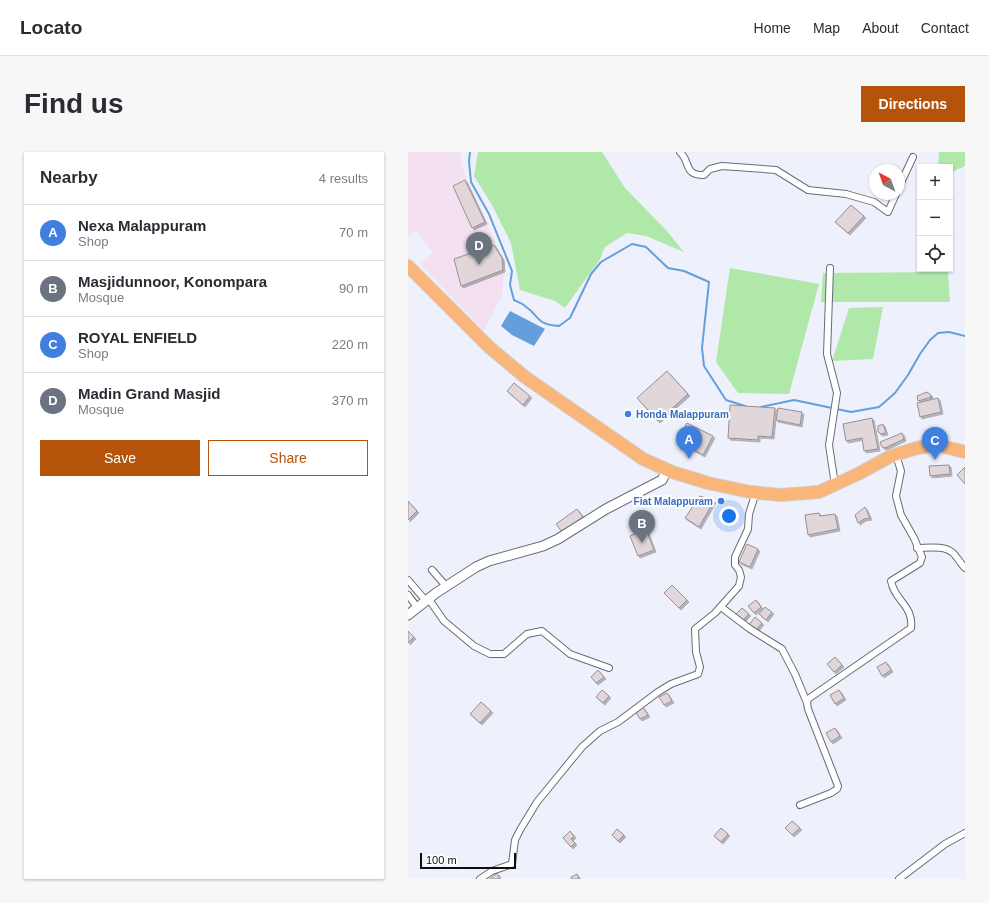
<!DOCTYPE html>
<meta charset="utf-8">
<style>
:root{--surface:#fff;--page:#f7f7f7;--text:#2b2b33;--muted:#7c7c81;--line:#e1e1e2;--accent:#b45309}
body{margin:0;font-family:Arial,sans-serif;background:var(--page);color:var(--text)}
.controls{position:absolute;right:12px;top:12px;display:grid;overflow:hidden;border-radius:0px;box-shadow:0 1px 3px #0004}
.controls button{width:36px;height:36px;display:grid;place-items:center;padding:0;border:0;border-bottom:1px solid var(--line);background:var(--surface);color:var(--text);font:20px sans-serif}
.compass{position:absolute;left:461px;top:12px;width:36px;height:36px;border-radius:50%;background:var(--surface);box-shadow:0 1px 3px #0004;rotate:319deg}
.scale{position:absolute;left:12px;bottom:10px;width:96px;box-sizing:border-box;padding-left:4px;border:2px solid #0d0e11;border-top:0;font-size:11px;line-height:14px;white-space:nowrap;color:#0d0e11;-webkit-text-stroke:3px #fff;paint-order:stroke}
.you{position:absolute;left:321px;top:364px;width:14px;height:14px;margin:-10px;border:3px solid #fff;border-radius:50%;background:#1a73e8;box-shadow:0 0 0 6px #1a73e833}
.badge{display:grid;place-items:center;width:26px;height:26px;border-radius:50%;background:var(--accent);color:#fff;font-size:13px;font-weight:700}
.pin{position:absolute;translate:-50% -33px;filter:drop-shadow(0 1px 2px #0008)}
.pin::after{content:'';position:absolute;top:21px;width:14px;height:12px;background:inherit;clip-path:polygon(0 0,100% 0,50% 100%)}
.list{margin:0;padding:0;list-style:none}
h2{display:flex;justify-content:space-between;align-items:center;height:52px;margin:0;padding:0 16px;font-size:17px}
h2 small{font-size:13px;font-weight:400;color:var(--muted)}
.list li{display:grid;grid-template-columns:26px 1fr auto;gap:12px;align-items:center;box-sizing:border-box;height:56px;padding:0 16px;border-top:1px solid var(--line)}
.list b{display:block;font-size:15px;white-space:nowrap}
.list p{margin:0;font-size:13px;white-space:nowrap;color:var(--muted)}
.list em{font-size:13px;font-style:normal;color:var(--muted)}
.actions{display:flex;gap:8px;padding:12px 16px}
.actions a{flex:1;padding:9px 0;border:1px solid var(--accent);border-radius:0px;text-align:center;font-size:14px;color:var(--accent)}
.actions .main{background:var(--accent);color:#fff}
.icon{flex:none;width:22px;height:22px;fill:none;stroke:currentColor;stroke-width:2;stroke-linecap:round;stroke-linejoin:round}
.map{position:relative;flex:none;width:557px;height:727px;overflow:hidden;border-radius:0px}
header{display:flex;align-items:center;gap:24px;box-sizing:border-box;height:56px;padding:0 20px;background:var(--surface);border-bottom:1px solid var(--line)}
header strong{font-size:19px}
nav{display:flex;gap:22px;margin-inline-start:auto;font-size:14px}
.intro{display:flex;align-items:center;justify-content:space-between;box-sizing:border-box;height:96px;padding:0 24px}
h1{margin:0;font-size:28px}
.button{padding:10px 18px;border-radius:0px;background:var(--accent);color:#fff;font-size:14px;font-weight:700}
main{display:flex;gap:24px;padding:0 24px}
aside{flex:1;background:var(--surface);border-radius:0px;box-shadow:0 1px 3px #0004}
.map>svg:first-child{display:block}
</style>
<header>
<strong>Locato</strong>
<nav><a>Home</a><a>Map</a><a>About</a><a>Contact</a></nav>
</header>
<div class="intro"><h1>Find us</h1><a class="button">Directions</a></div>
<main>
<aside>
<h2>Nearby<small>4 results</small></h2>
<ul class="list">
<li><span class="badge" style="background:#3f7fe0">A</span><div><b>Nexa Malappuram</b><p>Shop</p></div><em>70 m</em></li>
<li><span class="badge" style="background:#6b7280">B</span><div><b>Masjidunnoor, Konompara</b><p>Mosque</p></div><em>90 m</em></li>
<li><span class="badge" style="background:#3f7fe0">C</span><div><b>ROYAL ENFIELD</b><p>Shop</p></div><em>220 m</em></li>
<li><span class="badge" style="background:#6b7280">D</span><div><b>Madin Grand Masjid</b><p>Mosque</p></div><em>370 m</em></li>
</ul>
<div class="actions"><a class="main">Save</a><a>Share</a></div>
</aside>
<div class="map">
<svg width="557" height="727" viewBox="0 0 557 727">
<defs>
<filter id="shadow"><feDropShadow dx="2" dy="2" stdDeviation="0" flood-color="#0004"/></filter>
</defs>
<rect width="100%" height="100%" fill="#eef1fb"/>
<path fill="#f3e1f1" d="M0,0h52l4,20 41,92 -3,31 -18,36 -64,-67 13,-12 -18,-22 -7,7z"/>
<g fill="#b0e8a9">
<path d="M70,0h124l23,36 41,42 18,22 -38,-16 -19,-3 -22,14 -5,12 -35,49 -10,-7 -35,-11 -9,-47 -19,-38 -18,-29z"/>
<path d="M531,0h26v14l-15,7v-6h-12z"/>
<path d="M322,116l89,16 -30,110 -51,-1 -22,-31z"/>
<path d="M540,120l2,30h-129l2,-29z"/>
<path d="M475,155l-10,52 -41,2 17,-53z"/>
</g>
<path fill="#649fdc" d="M102,159l35,18 -11,17 -22,-11 -11,-9z"/>
<g fill="none" stroke-linecap="round" stroke-linejoin="round">
<g stroke="#649fdc" stroke-width="2">
<path d="M62,0l-1,9 2,21 18,32 23,57 -2,14 4,15c4,2 8,3 11,6 15,10 11,19 34,20l11,-8 21,-44 10,-12 31,-18 14,3 22,21 16,3 25,11 -7,66 2,18 22,34 19,6"/>
<path d="M353,255l33,-7 57,12 28,-5 16,-14 13,-18 12,-21 10,-14 8,-7 11,-1 16,4"/>
</g>
</g>
<g fill="#e1d6d9" stroke="#998e92" filter="url(#shadow)">
<path d="M57,28l20,42 -13,6 -19,-42z"/>
<path d="M443,53l13,11 -16,17 -13,-11z"/>
<path d="M86,93l8,13 1,12 -42,16 -7,-27z"/>
<path d="M259,219l21,23 -30,27 -21,-23z"/>
<path d="M106,231l16,13 -7,9 -16,-14z"/>
<path d="M519,240l4,3 -1,3 2,-1 -14,4 -1,-5z"/>
<path d="M530,246l3,14 -21,5 -3,-14z"/>
<path d="M322,253l45,3 -3,29 -14,-1v4l-30,-2z"/>
<path d="M370,256l24,4 -2,13 -24,-5z"/>
<path d="M464,266l6,31 -14,2 -2,-13 -16,3 -3,-17z"/>
<path d="M279,271l26,13 -10,19 -20,-11 6,-11 -6,-3z"/>
<path d="M475,272l3,9 -5,1 -3,-2v-6z"/>
<path d="M494,281l2,6 -19,9 -3,-1 -2,-5z"/>
<path d="M541,313l1,9 -20,2 -1,-10z"/>
<path d="M557,315v17l-8,-9z"/>
<path d="M292,344l14,5 -15,26 -14,-9z"/>
<path d="M0,349l9,10 -9,9z"/>
<path d="M457,355l5,11 -6,1 -6,4 -3,-8z"/>
<path d="M169,357l6,8 -21,15 -6,-8z"/>
<path d="M411,361l1,3 15,-2 3,15 -30,6 -3,-20z"/>
<path d="M238,377l8,21 -16,6 -8,-20z"/>
<path d="M339,392l11,5 -8,18 -11,-5z"/>
<path d="M264,433l15,15 -8,8 -15,-15z"/>
<path d="M348,448l5,7 -7,6 -6,-7z"/>
<path d="M357,455l7,5 -6,8 -7,-6z"/>
<path d="M334,456l7,6 -7,7 -6,-7z"/>
<path d="M347,465l7,6 -6,7 -7,-5z"/>
<path d="M0,479l6,6 -6,6z"/>
<path d="M427,505l7,8 -8,7 -7,-8z"/>
<path d="M478,510l5,8 -9,6 -5,-9z"/>
<path d="M190,518l6,7 -8,6 -5,-6z"/>
<path d="M194,538l7,6 -6,7 -7,-6z"/>
<path d="M431,538l5,8 -9,6 -5,-9z"/>
<path d="M259,541l5,8 -8,4 -5,-8z"/>
<path d="M73,550l10,9 -11,12 -10,-9z"/>
<path d="M235,555l5,8 -8,4 -5,-8z"/>
<path d="M427,576l5,8 -9,6 -5,-9z"/>
<path d="M384,669l8,7 -8,7 -7,-7z"/>
<path d="M313,676l7,6 -7,8 -7,-6z"/>
<path d="M209,677l7,6 -6,6 -6,-6z"/>
<path d="M162,679l4,5 -3,3 4,4 -4,4 -8,-9z"/>
<path d="M89,721l3,6h-10z"/>
<path d="M169,722l2,5h-7l-1,-2z"/>
</g>
<g fill="none" stroke-linecap="round" stroke-linejoin="round">
<defs>
<g id="street">
<path d="M272,0c11,10 3,23 24,23l6,-6 12,-3 54,4 32,20 38,4 28,8 14,10 8,-18"/>
<path d="M491,35l14,-30"/>
<path d="M422,116l-3,86 10,39 -8,52 6,40"/>
<path d="M509,396c11,0 27,-3 36,5 4,4 8,11 12,15"/>
<path d="M24,418l14,16"/>
<path d="M0,428l18,21"/>
<path d="M0,443l9,12"/>
<path d="M20,446l16,23 30,25 16,8h14l23,-20 15,-3 28,23 39,14"/>
<path d="M313,455l29,22 32,20 13,25 12,29"/>
<path d="M392,653l31,-12 6,-4 1,-3 -30,-77 -1,-6 1,-4 103,-71c3,-22 -17,-28 -20,-47l29,-18 2,-6 -8,-19 -13,-23 -5,-19 5,-25 -5,-16"/>
<path d="M72,727l12,-8 20,-7 3,-24 5,-10 17,-28 45,-55 18,-16 18,-9 40,-30 13,-8 27,-10 2,-7 -4,-15 -1,-23 20,-16 24,-27 2,-9 -2,-7 -4,-5v-8l13,-28 1,-15 7,-22"/>
<path d="M491,727l46,-35 20,-11"/>
</g>
<path id="secondary" d="M0,463l28,-22 40,-26 13,-6 54,-15 15,-7 48,-30 56,-29 5,-10"/>
<path id="highway" d="M0,114l81,81 36,30 118,82 29,13 36,11 42,9 31,3 38,-3 39,-18 33,-18 26,-8 20,-3 28,7"/>
</defs>
<use href="#street" stroke="#696c74" stroke-width="8"/>
<use href="#secondary" stroke="#696c74" stroke-width="11"/>
<use href="#highway" stroke="#cfcfcf" stroke-width="14"/>
<use href="#street" stroke="#fff" stroke-width="6"/>
<use href="#secondary" stroke="#fff" stroke-width="9"/>
<use href="#highway" stroke="#fab578" stroke-width="12"/>
</g>
<g fill="#3f7fe0" stroke="#fff" stroke-width="1.5">
<circle cx="220" cy="262" r="4"/>
<circle cx="313" cy="349" r="4"/>
</g>
<g text-anchor="middle" stroke-width="4" stroke-linejoin="round" paint-order="stroke">
<g font-size="10" font-weight="bold" fill="#366cbe" stroke="#fff" text-anchor="start">
<text x="228" y="266">Honda Malappuram</text>
<text x="305" y="353" text-anchor="end">Fiat Malappuram</text>
</g>
</g>
</svg>
<div class="controls">
<button>+</button>
<button>−</button>
<button><svg class="icon" aria-label="locate" viewBox="0 0 24 24"><circle cx="12" cy="12" r="6"/><path d="M12 2v4M12 18v4M2 12h4M18 12h4"/></svg></button>
</div>
<svg class="compass" viewBox="-18 -18 36 36"><path d="M0-13l5 13h-10z" fill="#e53935"/><path d="M0 13l5-13h-10z" fill="#7c7c81"/></svg>
<div class="scale">100 m</div>
<div class="you"></div>
<div class="pin badge" style="left:281px;top:307px;background:#3f7fe0">A</div>
<div class="pin badge" style="left:234px;top:391px;background:#6b7280">B</div>
<div class="pin badge" style="left:527px;top:308px;background:#3f7fe0">C</div>
<div class="pin badge" style="left:71px;top:113px;background:#6b7280">D</div>
</div>
</main>
